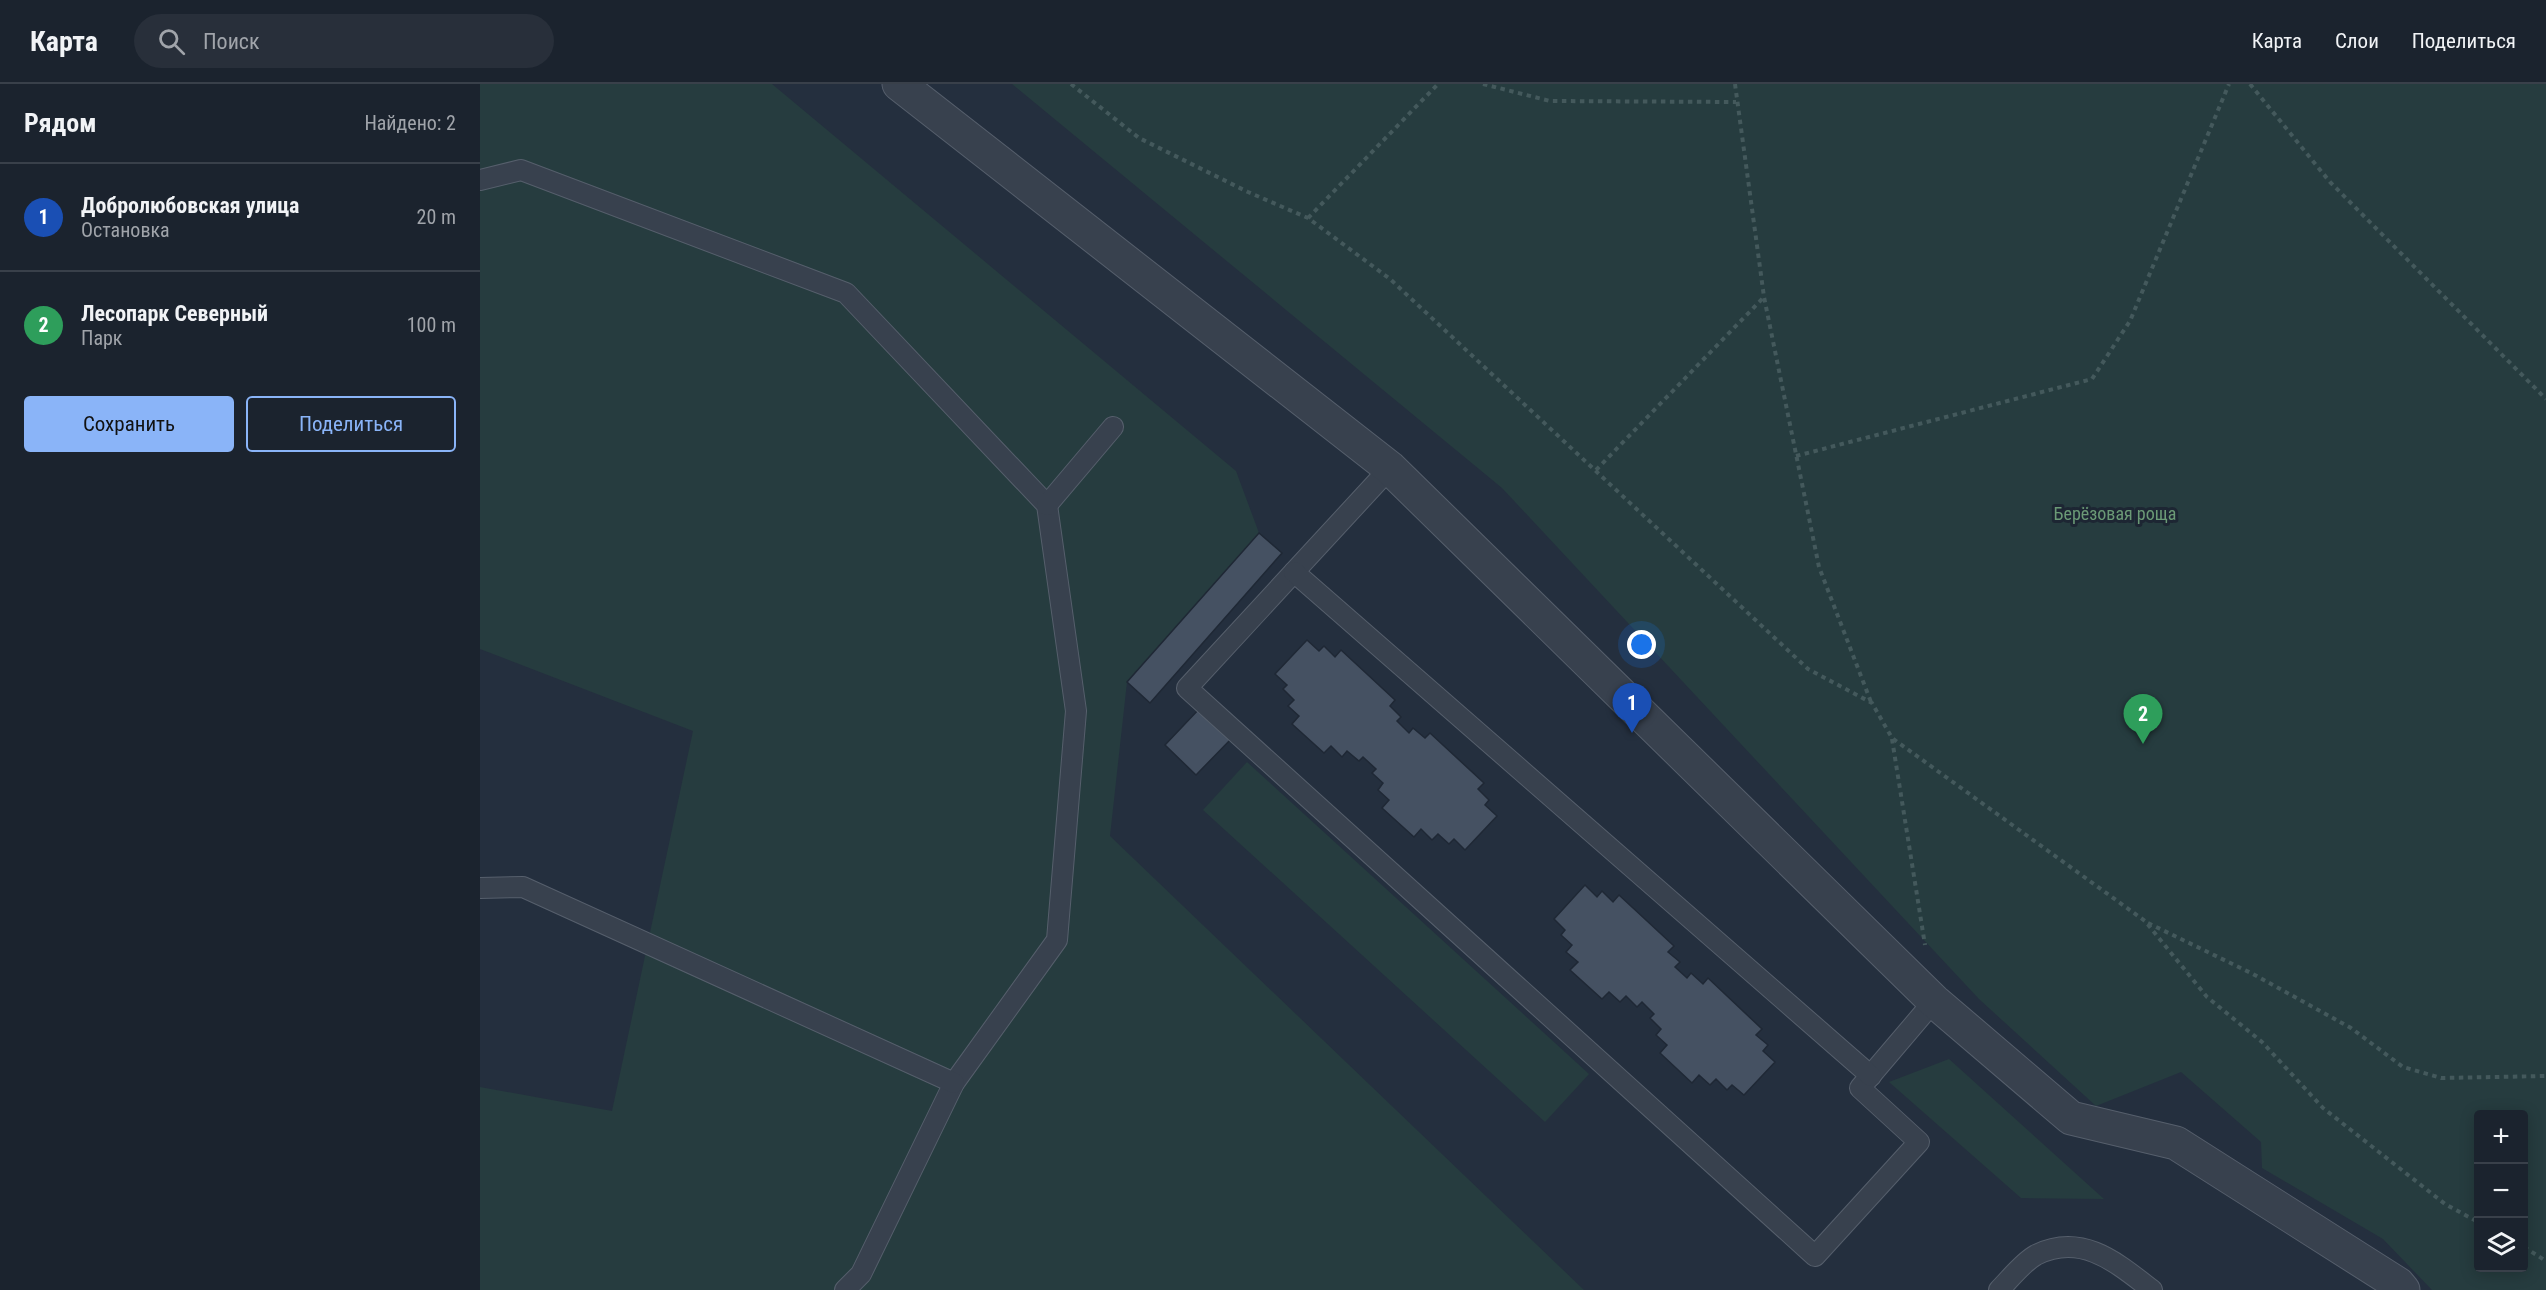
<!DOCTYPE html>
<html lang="ru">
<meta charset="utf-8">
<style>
:root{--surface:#1b232e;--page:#282f3a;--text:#f1f3f6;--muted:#a0a4aa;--line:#39404a;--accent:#8ab4f8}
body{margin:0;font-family:"Roboto Condensed",sans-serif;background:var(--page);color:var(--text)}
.controls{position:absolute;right:18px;bottom:18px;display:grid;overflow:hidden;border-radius:6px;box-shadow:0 3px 15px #0003}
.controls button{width:54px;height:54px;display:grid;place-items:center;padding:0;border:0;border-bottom:2px solid var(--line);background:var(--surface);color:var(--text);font:30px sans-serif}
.you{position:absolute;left:1162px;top:561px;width:21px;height:21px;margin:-15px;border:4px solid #fff;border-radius:50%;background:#1a73e8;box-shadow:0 0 0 9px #1a73e833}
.badge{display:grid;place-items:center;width:39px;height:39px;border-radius:50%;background:var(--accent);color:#fff;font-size:20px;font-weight:700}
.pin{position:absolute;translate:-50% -50px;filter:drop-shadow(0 2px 3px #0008)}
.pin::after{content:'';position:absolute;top:32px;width:21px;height:18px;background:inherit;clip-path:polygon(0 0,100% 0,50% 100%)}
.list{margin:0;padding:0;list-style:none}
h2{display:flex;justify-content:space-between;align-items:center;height:78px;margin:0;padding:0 24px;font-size:26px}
h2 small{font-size:20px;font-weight:400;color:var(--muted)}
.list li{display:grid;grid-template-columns:39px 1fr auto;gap:18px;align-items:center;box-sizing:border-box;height:108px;padding:0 24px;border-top:2px solid var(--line)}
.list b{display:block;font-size:22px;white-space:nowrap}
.list p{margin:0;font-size:20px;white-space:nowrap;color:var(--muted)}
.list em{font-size:20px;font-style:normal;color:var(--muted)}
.actions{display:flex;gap:12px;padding:18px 24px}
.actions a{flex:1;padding:14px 0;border:2px solid var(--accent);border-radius:6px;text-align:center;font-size:21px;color:var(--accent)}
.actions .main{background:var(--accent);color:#111}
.icon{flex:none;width:33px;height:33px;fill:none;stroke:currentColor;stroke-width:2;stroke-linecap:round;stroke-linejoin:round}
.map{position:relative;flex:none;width:2066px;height:1206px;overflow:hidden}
header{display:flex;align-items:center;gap:36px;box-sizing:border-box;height:84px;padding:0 30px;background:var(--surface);border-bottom:2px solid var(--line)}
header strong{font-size:28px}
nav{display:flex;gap:33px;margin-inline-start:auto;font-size:21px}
.search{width:420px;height:54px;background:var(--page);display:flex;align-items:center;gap:15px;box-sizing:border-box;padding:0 21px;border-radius:33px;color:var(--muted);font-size:22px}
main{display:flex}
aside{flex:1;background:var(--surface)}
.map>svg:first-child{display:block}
</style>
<header>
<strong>Карта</strong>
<div class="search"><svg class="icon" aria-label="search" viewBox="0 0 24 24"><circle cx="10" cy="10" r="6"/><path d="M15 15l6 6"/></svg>Поиск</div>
<nav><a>Карта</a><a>Слои</a><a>Поделиться</a></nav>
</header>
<main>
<aside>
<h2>Рядом<small>Найдено: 2</small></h2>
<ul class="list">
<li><span class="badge" style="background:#1a4fb4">1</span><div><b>Добролюбовская улица</b><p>Остановка</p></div><em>20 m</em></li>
<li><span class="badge" style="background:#2e9e5b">2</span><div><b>Лесопарк Северный</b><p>Парк</p></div><em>100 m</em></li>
</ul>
<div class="actions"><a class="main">Сохранить</a><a>Поделиться</a></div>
</aside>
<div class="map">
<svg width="2066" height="1206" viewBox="0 0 2066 1206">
<rect width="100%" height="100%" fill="#242f3e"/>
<g fill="#263c3f" fill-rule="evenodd">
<path d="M0,0h292l464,387 23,62 -132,149 -17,154 474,454h-1104v-203l132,24 81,-380 -213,-82z"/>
<path d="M532,0h1534v1206h-114l-49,-51 -121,-71 -1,-26 -80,-70 -85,34 -117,-107 -477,-511zM1998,1030h46v154h-46z"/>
<path d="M767,678l342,312 -44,48 -342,-312z"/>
<path d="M1469,975l155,140 -83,-1 -132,-116z"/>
</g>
<g fill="#455162" stroke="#1f2835" stroke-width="1.5">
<path d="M779,449l23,20 -132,150 -23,-21z"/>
<path d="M827,556l12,11 5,-5 11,11 6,-7 54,50 -5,6 11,11 -4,4 12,12 4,-5 12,10 5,-5 54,50 -6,6 11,11 -4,5 12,11 -32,34 -11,-11 -5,5 -11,-10 -6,6 -11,-11 -7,8 -32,-29 7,-8 -11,-10 5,-7 -11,-10 4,-4 -13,-12 -4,4 -12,-10 -5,6 -11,-11 -7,7 -32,-29 7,-8 -11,-10 6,-6 -11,-11 4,-4 -12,-11z"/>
<path d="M721,623l31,31 -36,37 -31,-30z"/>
<path d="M1105,801l12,12 5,-6 11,11 6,-7 55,51 -6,6 12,10 -5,5 12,11 4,-5 12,11 5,-6 54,51 -6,6 12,10 -5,6 12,11 -31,33 -12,-10 -5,5 -11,-11 -6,6 -11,-10 -7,8 -32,-30 7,-8 -11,-10 5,-6 -11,-11 4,-4 -12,-12 -5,5 -11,-11 -6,6 -11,-10 -7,7 -32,-29 8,-8 -12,-10 6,-7 -11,-10 4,-5 -11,-11z"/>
</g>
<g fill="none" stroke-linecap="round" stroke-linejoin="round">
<defs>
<g id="service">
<path d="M0,96l41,-10 325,123 201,212 29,206 -19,229 -103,143 -93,191 -16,16"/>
<path d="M910,384l-203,220 628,568 104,-114 -59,-54 74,-87"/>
<path d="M567,421l66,-78"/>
<path d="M814,488l577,504"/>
<path d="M0,804l43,-1 431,196"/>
<path d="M1519,1206c11,-11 24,-28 37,-35 46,-23 81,8 116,35"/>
</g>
<path id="minor" d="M419,0l491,384 544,533 137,117 105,25 222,141 5,6"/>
</defs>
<use href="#service" stroke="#565f6c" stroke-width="22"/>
<use href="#minor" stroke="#565f6c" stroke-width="35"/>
<g stroke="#44595c" stroke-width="4" stroke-dasharray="4.5 4.5" stroke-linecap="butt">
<path d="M591,0l68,54 109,54 60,26 82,61 418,390 64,34 20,35 253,183 62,76 55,45 61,66 122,96 33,18"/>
<path d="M1003,0l67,17 186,1"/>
<path d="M1255,0l29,213 55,270 52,135"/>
<path d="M1770,0l80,98 216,217"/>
<path d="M828,134l130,-134"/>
<path d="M1316,372l296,-77 38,-58 99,-237"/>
<path d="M1116,386l168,-173"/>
<path d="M1412,655l33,206"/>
<path d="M1668,839l105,51 98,54 52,39 38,11 105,-2"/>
<path d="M2044,1163l22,14"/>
</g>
<use href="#service" stroke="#38414e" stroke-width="20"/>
<use href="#minor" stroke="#38414e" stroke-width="33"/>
</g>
<g text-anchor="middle" stroke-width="6" stroke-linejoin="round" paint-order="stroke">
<g font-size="18" fill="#6b9a76" stroke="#1d2633">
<text x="1635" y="436">Берёзовая роща</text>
</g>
</g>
</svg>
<div class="controls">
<button>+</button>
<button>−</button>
<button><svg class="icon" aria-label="layers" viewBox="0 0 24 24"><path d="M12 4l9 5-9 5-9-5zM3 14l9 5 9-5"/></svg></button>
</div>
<div class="you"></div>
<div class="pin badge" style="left:1152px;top:649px;background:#1a4fb4">1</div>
<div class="pin badge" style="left:1663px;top:660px;background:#2e9e5b">2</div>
</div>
</main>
